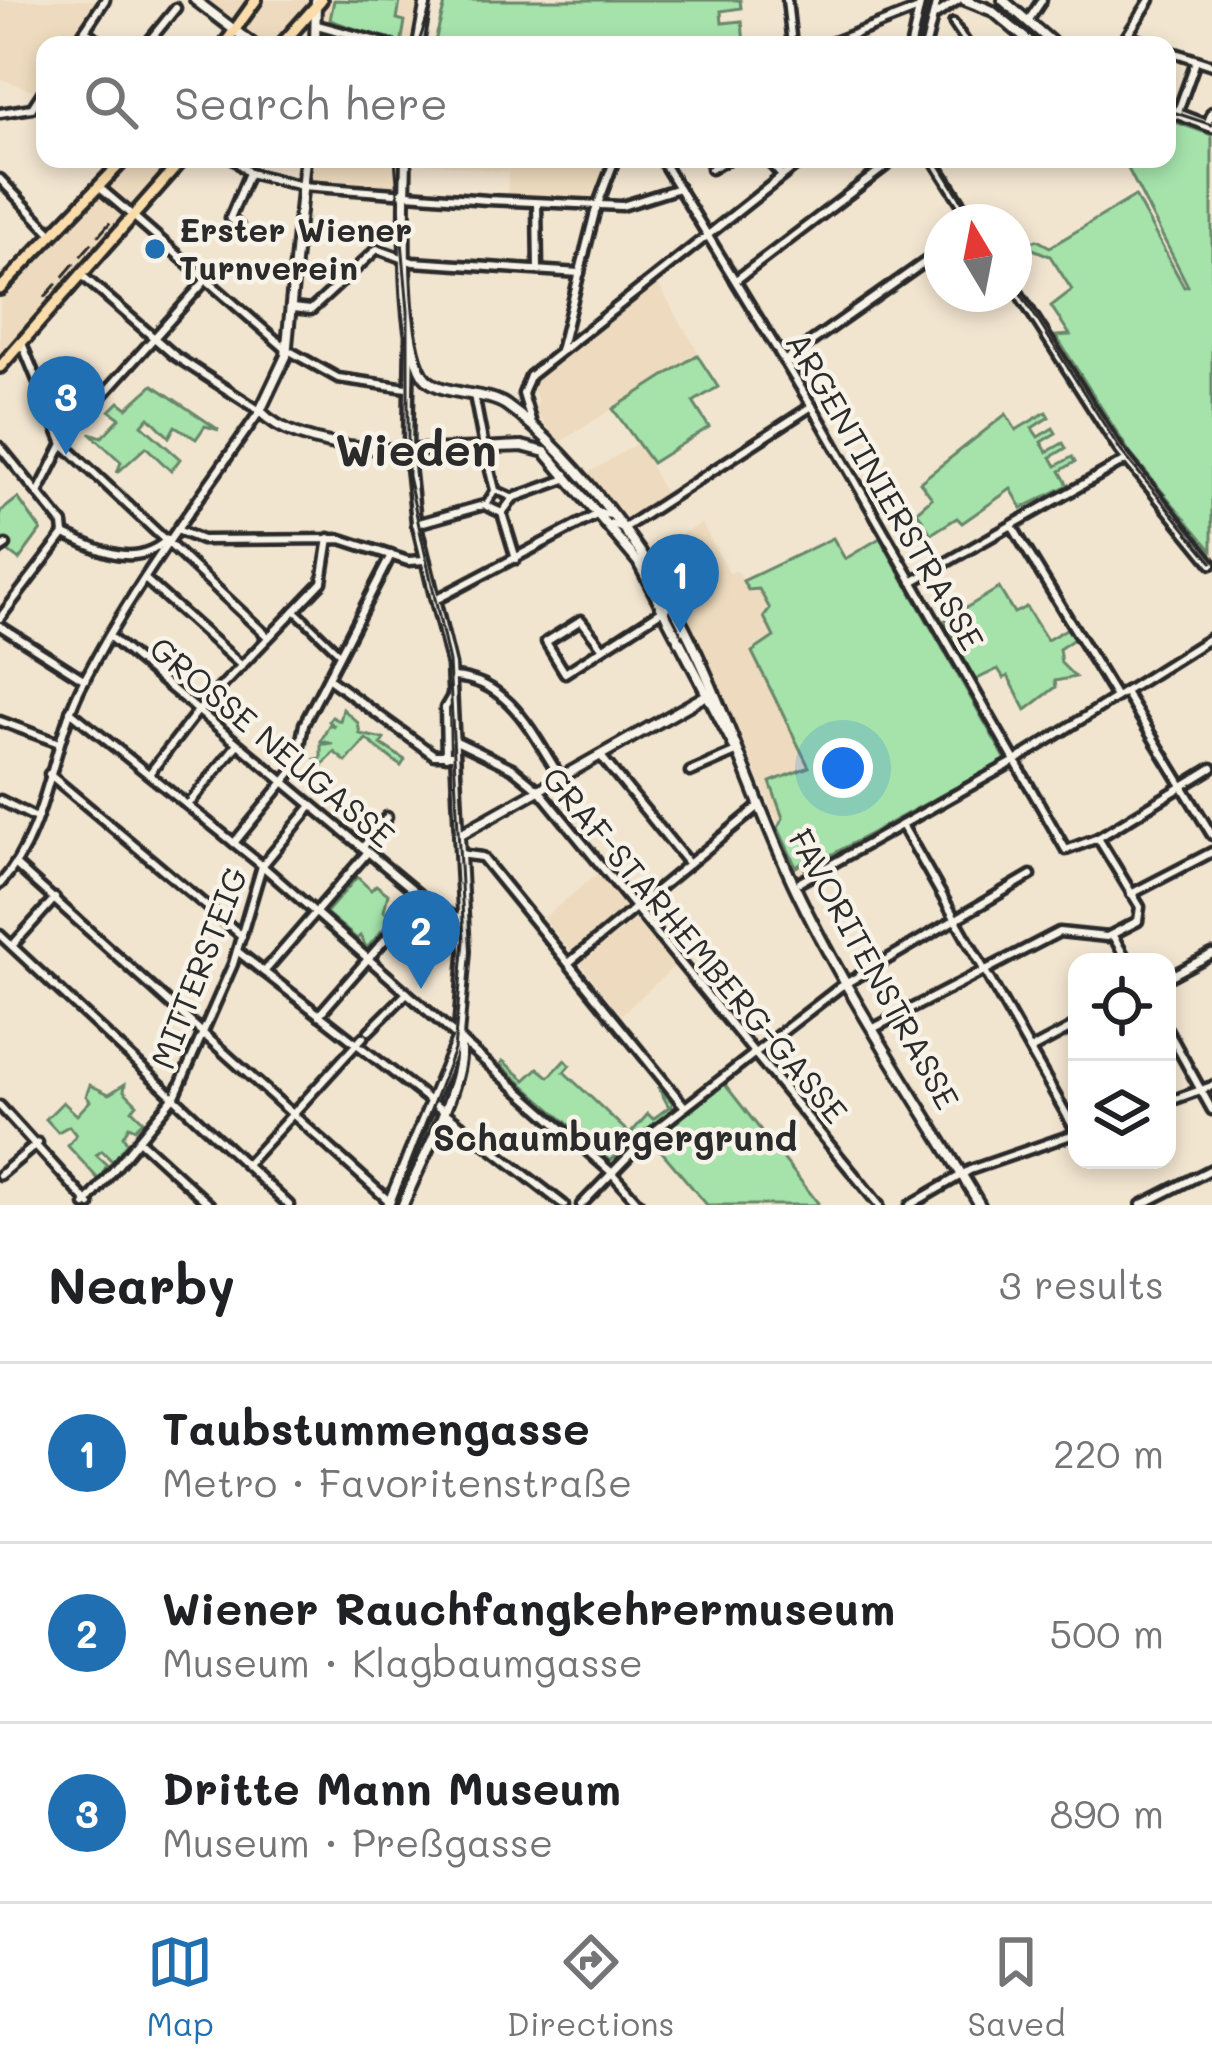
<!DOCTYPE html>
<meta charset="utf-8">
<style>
:root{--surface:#fff;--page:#f6f6f6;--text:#202124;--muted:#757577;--line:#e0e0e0;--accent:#1f6fb2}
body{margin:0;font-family:Mali,sans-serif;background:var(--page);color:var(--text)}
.controls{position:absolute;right:36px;bottom:36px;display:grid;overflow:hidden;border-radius:24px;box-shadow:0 6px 18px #0003}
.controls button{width:108px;height:108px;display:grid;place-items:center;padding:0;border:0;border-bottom:3px solid var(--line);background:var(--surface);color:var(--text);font:60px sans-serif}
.compass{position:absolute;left:924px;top:204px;width:108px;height:108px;border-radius:50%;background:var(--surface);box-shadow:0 6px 18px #0003;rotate:350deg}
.you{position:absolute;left:843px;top:768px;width:42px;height:42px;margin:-30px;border:9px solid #fff;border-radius:50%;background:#1a73e8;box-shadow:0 0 0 18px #1a73e833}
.badge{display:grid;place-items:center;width:78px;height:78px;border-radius:50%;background:var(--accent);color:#fff;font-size:39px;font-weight:700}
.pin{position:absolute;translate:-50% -99px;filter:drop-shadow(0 3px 6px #0008)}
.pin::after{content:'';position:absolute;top:63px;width:42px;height:36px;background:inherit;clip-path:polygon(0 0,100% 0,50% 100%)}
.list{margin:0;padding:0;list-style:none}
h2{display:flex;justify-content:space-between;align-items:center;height:156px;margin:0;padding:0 48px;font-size:51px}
h2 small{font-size:39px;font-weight:400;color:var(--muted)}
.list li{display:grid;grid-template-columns:78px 1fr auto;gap:36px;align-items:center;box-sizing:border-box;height:180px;padding:0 48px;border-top:3px solid var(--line)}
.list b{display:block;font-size:45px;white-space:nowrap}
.list p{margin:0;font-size:39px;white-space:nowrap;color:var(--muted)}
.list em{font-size:39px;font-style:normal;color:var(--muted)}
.icon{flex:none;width:66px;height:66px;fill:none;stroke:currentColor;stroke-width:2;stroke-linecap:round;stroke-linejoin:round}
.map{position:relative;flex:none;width:1212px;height:1205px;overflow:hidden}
.search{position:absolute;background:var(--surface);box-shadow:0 6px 18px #0003;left:36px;right:36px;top:36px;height:132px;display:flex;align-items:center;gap:30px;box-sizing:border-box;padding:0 42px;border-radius:24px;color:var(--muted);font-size:45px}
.sheet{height:696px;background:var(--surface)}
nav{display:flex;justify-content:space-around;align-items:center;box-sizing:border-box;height:168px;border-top:3px solid var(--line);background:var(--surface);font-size:33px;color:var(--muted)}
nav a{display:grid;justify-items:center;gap:6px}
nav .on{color:var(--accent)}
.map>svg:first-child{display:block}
</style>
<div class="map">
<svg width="1212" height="1205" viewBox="0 0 1212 1205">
<rect width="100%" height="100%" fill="#f2e5d0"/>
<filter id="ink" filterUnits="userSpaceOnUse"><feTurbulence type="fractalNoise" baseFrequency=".00833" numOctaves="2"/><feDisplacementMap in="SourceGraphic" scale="24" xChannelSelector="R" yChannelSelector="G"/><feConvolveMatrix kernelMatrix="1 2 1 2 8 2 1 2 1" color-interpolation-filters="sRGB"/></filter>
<g filter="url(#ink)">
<g fill="#eedbbf">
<path d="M0,0h96l-29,45h-22v34l-10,12 -35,-12z"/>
<path d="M206,0h213l-6,45h-97l1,-12 -15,-6 -38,15z"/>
<path d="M130,159h52l-182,205v-63z"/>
<path d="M311,159h93l-1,31 -94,-9z"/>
<path d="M609,159l-16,39 -24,2 -62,-3 1,-25 -95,-11z"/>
<path d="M658,284l41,69 -141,91 -25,-37 5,-4 -6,-19z"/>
<path d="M639,442l27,54 -40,26 -41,-47z"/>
<path d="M702,523l27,50 8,-3 9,14 87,-46 12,21 35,-21 126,222 -207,113 -74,-174 -79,-147z"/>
<path d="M598,873l28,33 -55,46 -28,-34z"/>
<path d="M634,920l42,45 -55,50 -40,-51z"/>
</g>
<g fill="#a5e3ab" stroke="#68876b" stroke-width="3">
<path d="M334,0l66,2 -3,17 8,2 -4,24 -71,-25z"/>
<path d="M446,0h294l1,8 -20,3 1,12 20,-2 2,24h-310z"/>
<path d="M1167,119l45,16v416l-82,-98 -74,-117 14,-1 -19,-29 21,-16 -22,-34 -27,-11 14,-5 13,7 85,-51 49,91 4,-1 -65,-127h44z"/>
<path d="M697,355l21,32 -25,15 16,25 -57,36 -39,-54z"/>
<path d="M153,385l66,45 -14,-4 -9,13 -21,-13 -6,11 -20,-20 -7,8 38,34 -9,12 -25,-24 -29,26 4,-11 -31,-29 12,4 18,-19 -10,-7 9,-9 8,6z"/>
<path d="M1046,412l3,5 -17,11 6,9 15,-9 3,5 -15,9 6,10 16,-9 3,5 -15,9 5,9 16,-9 3,5 -15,9 8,14 -46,23 -11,-19 -49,34 -5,-5 -26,16 -14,-23 15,-13 -12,-16 86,-68 10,16z"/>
<path d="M18,498l23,32 -22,30 -13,-10 -6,8v-46z"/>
<path d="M833,538l12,21 35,-21 126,222 -201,109 -3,-6 -6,4 -18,-39 5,-10 -13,-36 39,-15 -57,-115 22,-15 -10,-20 6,-8 -11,-20 -11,1 -5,-9z"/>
<path d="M999,588l15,25 12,-6 21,33 21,-12 6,11 -15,10 2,14 14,14 -20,4 1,6 -30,23 -18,-34 -4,2 -6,-9 -23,11 -31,-59z"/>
<path d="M343,709l15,14 2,11 24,5 -3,5 24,16 -4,6 -35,-27 -20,23 -12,-10 -11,13 -7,-6 5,-1v-14h12l-12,-3 8,-16 6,2 -6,-6 3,-4 8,4z"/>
<path d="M357,877l14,13 5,-5 12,9 -4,17 8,8 -25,29 -7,-12 -3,3 -31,-26z"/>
<path d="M565,1060l5,5 -6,7 66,62 18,-20 5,5 16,-12 -11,-20 14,15 -1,10 -61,49 -110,-97 3,-3 22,19 13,-12 11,9z"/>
<path d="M723,1082l95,121 -2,2h-109l-56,-66z"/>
<path d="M125,1084l-1,7 13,13 -5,6 11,11 -8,8 -6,-3 -6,10 4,7 -14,19 -11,-11 -6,4 11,10 -8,15 -31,-34 8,-11 -7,-9 -11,6 -12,-13 17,-17 14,13 13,-14 -4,-5 4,-11 19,9z"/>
</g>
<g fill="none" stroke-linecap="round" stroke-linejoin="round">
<defs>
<g id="pedestrian">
<path d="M953,23l15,22"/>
<path d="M487,503l8,-13 18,8"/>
<path d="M294,610l12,11"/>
<path d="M309,624l31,30"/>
</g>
<g id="minor">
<path d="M787,0l5,45"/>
<path d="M1028,21l14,-21"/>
<path d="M317,25l74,20"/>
<path d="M85,30l18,15"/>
<path d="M1128,36l25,9"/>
<path d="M75,45l30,-45"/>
<path d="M146,45l30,-37"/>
<path d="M826,45l90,-35"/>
<path d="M1121,45l29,-45"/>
<path d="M1167,50l45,15"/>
<path d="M0,113l32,-5 13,-20"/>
<path d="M1177,114l19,-53"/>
<path d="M1207,125l5,-13"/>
<path d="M234,159l15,14 53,13 185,14 135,6 57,-18"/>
<path d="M661,159l158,259 247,432 32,-12 114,-70"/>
<path d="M767,159l15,17"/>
<path d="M711,169l17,-10"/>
<path d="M0,179l51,54"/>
<path d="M100,188l33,28"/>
<path d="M537,203l1,67"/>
<path d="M239,226l-9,-8 19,-45"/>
<path d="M84,277l91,79 85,55"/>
<path d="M736,280l159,-121"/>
<path d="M292,308l19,2 66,-61 36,13 167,11"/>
<path d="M23,346l40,98 205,193"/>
<path d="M286,349l52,29 69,10"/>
<path d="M560,351l35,-139 20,-53"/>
<path d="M784,361l158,-111"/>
<path d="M474,395l12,62"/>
<path d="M0,447l63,77 1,10c36,16 70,36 104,5"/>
<path d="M408,448l2,-110"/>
<path d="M490,470l5,20"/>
<path d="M38,493l30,-59 138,-154"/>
<path d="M502,513l11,-15 50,-18 3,-6"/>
<path d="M502,513l14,46"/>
<path d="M416,524l68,-19 18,8"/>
<path d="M610,524l13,5 189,-123"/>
<path d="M1012,526l104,171"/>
<path d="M177,530l25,10 139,-1 67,22 17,-1"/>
<path d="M0,549l6,-4"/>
<path d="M146,580l96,86"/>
<path d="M912,582l214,-122"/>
<path d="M439,598l161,-85 11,2"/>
<path d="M0,618l64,-84"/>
<path d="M0,626l85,54"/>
<path d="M111,638l311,259 30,19 12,1"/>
<path d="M602,647l-21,-27 -35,22 19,31 107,-69"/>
<path d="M453,677c57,3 80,58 108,101"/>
<path d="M329,679l105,76h20"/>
<path d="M1125,692l87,143"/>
<path d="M70,711l189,152 351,308 30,34"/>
<path d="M0,721l59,22"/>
<path d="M454,740l58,28 27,22 340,415"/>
<path d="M600,755l89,109"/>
<path d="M446,756l-1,-48 7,-12"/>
<path d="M690,772l46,-20"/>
<path d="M49,774l193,162"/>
<path d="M149,774l48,-62 125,-130 7,-44"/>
<path d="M0,800l36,18"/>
<path d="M188,805l48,-59"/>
<path d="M902,825l175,308 -107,37 -60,35"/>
<path d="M234,843l62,-76 8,-43 87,-169"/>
<path d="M363,847l24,-30"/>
<path d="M460,854l22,3 203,250"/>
<path d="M16,865l373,336"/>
<path d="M800,882l215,-121 197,-124"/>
<path d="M1131,894l81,-42"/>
<path d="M0,935l289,270"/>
<path d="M1113,936l15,26"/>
<path d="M12,946l43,-48"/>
<path d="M237,951l327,254"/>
<path d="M571,961l187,-154"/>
<path d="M264,972l103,-119"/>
<path d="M1167,978l45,-24"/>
<path d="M319,1015l103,-118"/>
<path d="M874,1028l185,-96 48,5 31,-16 2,-14 -42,-69"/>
<path d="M1167,1029l45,81"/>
<path d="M369,1031l38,-38"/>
<path d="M1030,1050l47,-25"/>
<path d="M1167,1102l45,-16"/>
<path d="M0,1106l90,99"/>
<path d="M141,1142l69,63"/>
<path d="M247,1164l116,-127"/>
<path d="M0,1175l38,-32"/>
<path d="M85,1205l91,-111 57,-130 29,-98 49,-59"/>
<path d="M581,1205l67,-69 192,-149 191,-112"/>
<path d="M1141,1205l71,-36"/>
</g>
<g id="tertiary">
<path d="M934,16l24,-16"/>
<path d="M911,45l10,-45"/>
<path d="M926,45l11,-45"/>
<path d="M933,159l40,63"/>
<path d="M133,216l153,133"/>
<path d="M1014,286l105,164 93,114"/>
<path d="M533,427l-10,-33 7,-18 274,-217"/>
<path d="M408,448l8,74 35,143 8,170"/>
<path d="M0,884c47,-51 50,-134 80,-195 49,-98 118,-188 180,-278"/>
</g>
<g id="secondary">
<path d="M195,0l59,45"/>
<path d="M965,0l28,11 40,34"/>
<path d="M1003,0l52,45"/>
<path d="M315,45l1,-44"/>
<path d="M418,45l8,-45"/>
<path d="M1167,110l45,17"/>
<path d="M305,159l-19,197 -26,55c50,53 195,37 262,35l23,6 93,110 98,188"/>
<path d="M406,159c-1,47 -7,179 17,216 14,22 61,15 83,30 51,36 99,97 135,148 69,101 100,220 152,330 52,111 124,216 187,322"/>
<path d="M388,1205l70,-168 7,-86 -6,-116 253,-143"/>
<path d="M403,1205c15,-39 67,-129 56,-167"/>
</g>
<g id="primary">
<path d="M224,45l32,-45"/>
<path d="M281,45l40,-45"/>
<path d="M0,289l125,-130"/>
<path d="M0,367l183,-208"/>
</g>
</defs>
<use href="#pedestrian" stroke="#2b2b2b" stroke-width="14"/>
<use href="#minor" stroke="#2b2b2b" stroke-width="15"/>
<use href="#tertiary" stroke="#2b2b2b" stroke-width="15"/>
<use href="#secondary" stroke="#2b2b2b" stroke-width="16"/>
<use href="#primary" stroke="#2b2b2b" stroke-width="18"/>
<use href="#pedestrian" stroke="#f7f3e8" stroke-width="4.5"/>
<use href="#minor" stroke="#f7f3e8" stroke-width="6"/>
<use href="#tertiary" stroke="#f7f3e8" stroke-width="6"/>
<use href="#secondary" stroke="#f7f3e8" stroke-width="8"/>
<use href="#primary" stroke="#fbddab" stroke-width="9"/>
<g stroke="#2b2b2b" stroke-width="3">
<path d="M987,0l55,45"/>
<path d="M418,45l15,-45"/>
<path d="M919,45l11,-45"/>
<path d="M1167,110l45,15"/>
<path d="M936,159l39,63"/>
<path d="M1014,283l107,168 91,111"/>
<path d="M394,1205l60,-155 10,-110 -15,-278 -41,-186v-165l-13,-152"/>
</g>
<path stroke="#2b2b2b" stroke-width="3" stroke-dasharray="18 9" stroke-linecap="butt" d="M45,297l69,-79"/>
</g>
</g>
<circle fill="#1f6fb2" stroke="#f7f3e8" stroke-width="4.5" cx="155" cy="249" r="12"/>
<g text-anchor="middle" stroke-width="9" stroke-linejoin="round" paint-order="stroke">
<g font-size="33" font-weight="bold" fill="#2b2b2b" stroke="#f7f3e8" text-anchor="start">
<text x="179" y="242">Erster Wiener<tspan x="179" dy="38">Turnverein</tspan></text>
</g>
<g font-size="33" fill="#2b2b2b" stroke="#f7f3e8">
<text transform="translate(885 491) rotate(60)" y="12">ARGENTINIERSTRASSE</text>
<text transform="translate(272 742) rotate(40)" y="12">GROSSE NEUGASSE</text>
<text transform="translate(695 945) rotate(50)" y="12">GRAF-STARHEMBERG-GASSE</text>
<text transform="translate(199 968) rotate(-69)" y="12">MITTERSTEIG</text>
<text transform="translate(874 969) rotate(61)" y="12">FAVORITENSTRASSE</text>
</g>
<g font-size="36" font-weight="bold" fill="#2b2b2b" stroke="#f7f3e8">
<text x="615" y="1151">Schaumburgergrund</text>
</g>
<g font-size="45" font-weight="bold" fill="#2b2b2b" stroke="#f7f3e8">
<text x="416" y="466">Wieden</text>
</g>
</g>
</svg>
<div class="controls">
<button><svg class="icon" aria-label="locate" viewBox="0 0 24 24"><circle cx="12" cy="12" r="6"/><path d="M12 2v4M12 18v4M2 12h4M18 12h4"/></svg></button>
<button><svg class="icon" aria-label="layers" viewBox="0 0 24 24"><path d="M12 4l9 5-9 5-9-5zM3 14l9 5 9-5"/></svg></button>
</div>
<svg class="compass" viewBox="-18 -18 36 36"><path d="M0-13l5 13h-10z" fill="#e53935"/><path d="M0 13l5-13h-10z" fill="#757577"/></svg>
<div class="you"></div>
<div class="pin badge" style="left:680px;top:633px">1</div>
<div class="pin badge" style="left:421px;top:989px">2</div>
<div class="pin badge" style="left:66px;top:455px">3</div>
<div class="search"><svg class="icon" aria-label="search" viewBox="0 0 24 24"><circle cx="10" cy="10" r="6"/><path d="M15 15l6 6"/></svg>Search here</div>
</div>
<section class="sheet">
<h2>Nearby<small>3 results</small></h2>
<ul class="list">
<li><span class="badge">1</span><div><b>Taubstummengasse</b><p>Metro · Favoritenstraße</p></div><em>220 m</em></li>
<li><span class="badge">2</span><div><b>Wiener Rauchfangkehrermuseum</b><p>Museum · Klagbaumgasse</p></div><em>500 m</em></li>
<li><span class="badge">3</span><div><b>Dritte Mann Museum</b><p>Museum · Preßgasse</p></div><em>890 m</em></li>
</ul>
</section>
<nav>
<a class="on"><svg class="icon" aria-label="map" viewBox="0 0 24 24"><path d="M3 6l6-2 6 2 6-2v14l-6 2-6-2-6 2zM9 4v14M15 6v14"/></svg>Map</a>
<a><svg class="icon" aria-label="directions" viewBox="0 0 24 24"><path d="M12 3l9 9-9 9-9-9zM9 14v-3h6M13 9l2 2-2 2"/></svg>Directions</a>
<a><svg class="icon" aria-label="saved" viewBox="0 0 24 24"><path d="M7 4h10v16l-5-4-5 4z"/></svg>Saved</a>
</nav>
